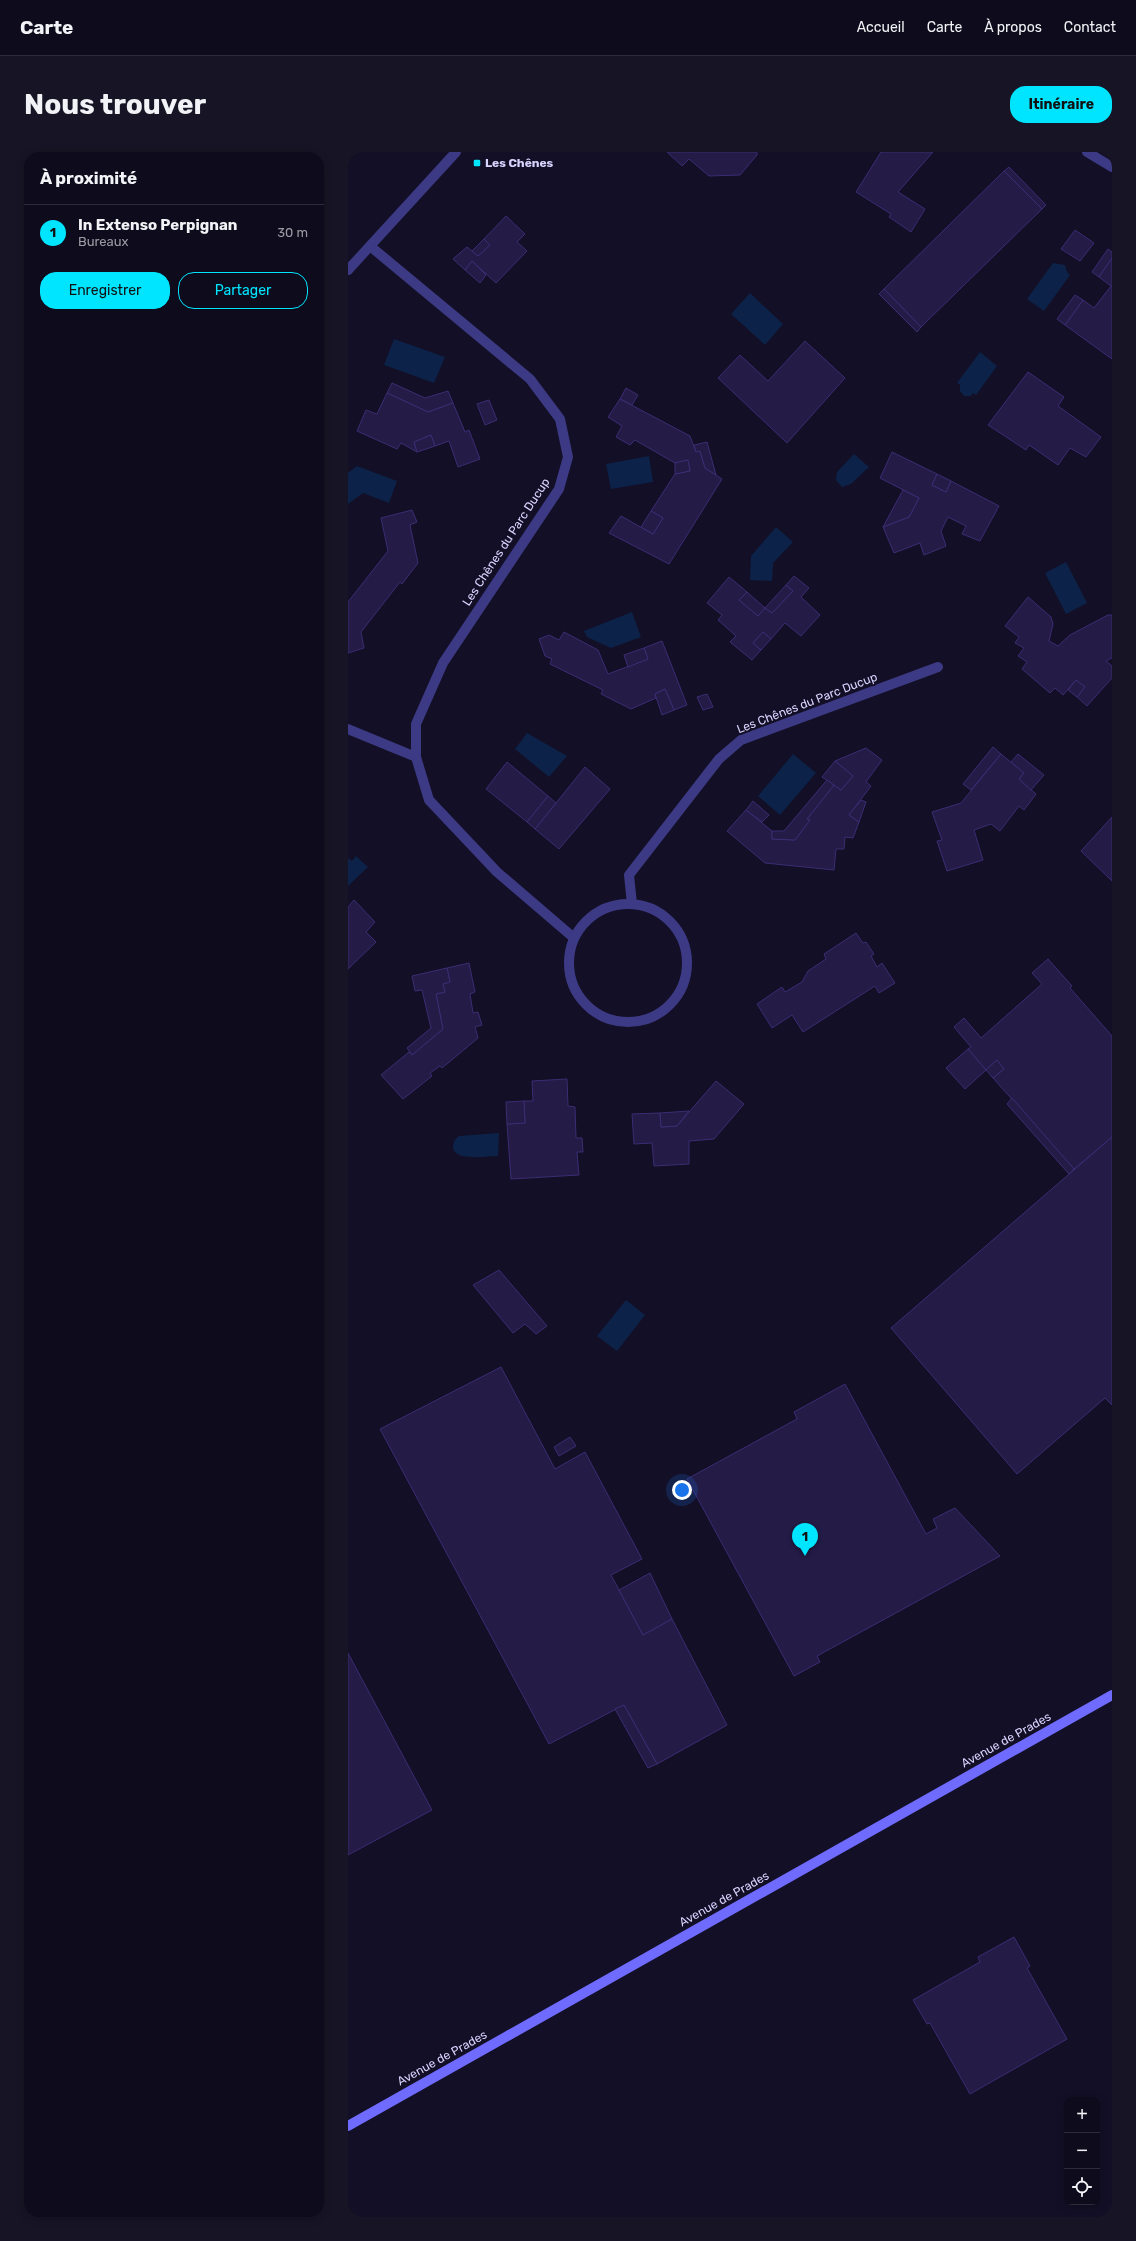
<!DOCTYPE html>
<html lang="fr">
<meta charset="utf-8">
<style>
:root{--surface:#0e0b1c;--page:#171425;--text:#f1f3f6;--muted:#9b9ba3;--line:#2e2b3b;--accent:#00e5ff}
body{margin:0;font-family:Rubik,sans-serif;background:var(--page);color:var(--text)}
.controls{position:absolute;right:12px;bottom:12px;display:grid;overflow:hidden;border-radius:8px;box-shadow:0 2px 10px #0003}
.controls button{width:36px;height:36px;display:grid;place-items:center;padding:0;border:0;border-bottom:1px solid var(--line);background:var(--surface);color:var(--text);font:20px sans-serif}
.you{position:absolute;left:334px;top:1338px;width:14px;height:14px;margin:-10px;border:3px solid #fff;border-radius:50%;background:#1a73e8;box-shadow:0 0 0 6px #1a73e833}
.badge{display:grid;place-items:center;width:26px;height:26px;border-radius:50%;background:var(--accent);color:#111;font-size:13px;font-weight:700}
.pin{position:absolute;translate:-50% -33px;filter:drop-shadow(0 1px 2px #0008)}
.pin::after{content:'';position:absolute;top:21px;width:14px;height:12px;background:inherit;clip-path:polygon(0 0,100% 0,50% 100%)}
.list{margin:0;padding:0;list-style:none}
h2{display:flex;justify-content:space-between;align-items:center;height:52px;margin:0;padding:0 16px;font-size:17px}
h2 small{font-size:13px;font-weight:400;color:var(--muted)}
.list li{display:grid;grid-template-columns:26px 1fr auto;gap:12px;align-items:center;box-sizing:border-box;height:56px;padding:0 16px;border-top:1px solid var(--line)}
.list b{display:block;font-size:15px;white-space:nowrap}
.list p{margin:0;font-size:13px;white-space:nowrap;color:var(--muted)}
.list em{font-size:13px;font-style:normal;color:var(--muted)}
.actions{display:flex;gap:8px;padding:12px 16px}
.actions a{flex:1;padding:9px 0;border:1px solid var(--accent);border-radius:16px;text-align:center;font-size:14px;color:var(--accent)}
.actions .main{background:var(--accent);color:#111}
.icon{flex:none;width:22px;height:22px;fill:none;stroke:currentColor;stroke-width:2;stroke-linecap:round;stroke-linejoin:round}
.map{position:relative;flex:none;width:764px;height:2065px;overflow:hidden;border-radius:16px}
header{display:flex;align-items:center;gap:24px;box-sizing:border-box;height:56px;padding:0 20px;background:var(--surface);border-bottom:1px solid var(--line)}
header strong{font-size:19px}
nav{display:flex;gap:22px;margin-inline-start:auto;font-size:14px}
.intro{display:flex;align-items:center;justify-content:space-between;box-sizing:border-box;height:96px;padding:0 24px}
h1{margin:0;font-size:28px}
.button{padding:10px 18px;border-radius:16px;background:var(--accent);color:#111;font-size:14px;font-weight:700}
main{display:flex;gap:24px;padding:0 24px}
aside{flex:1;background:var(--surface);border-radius:16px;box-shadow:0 2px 10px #0003}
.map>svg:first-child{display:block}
</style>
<header>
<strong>Carte</strong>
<nav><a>Accueil</a><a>Carte</a><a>À propos</a><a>Contact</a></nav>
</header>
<div class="intro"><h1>Nous trouver</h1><a class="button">Itinéraire</a></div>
<main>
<aside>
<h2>À proximité<small></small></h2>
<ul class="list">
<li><span class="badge">1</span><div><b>In Extenso Perpignan</b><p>Bureaux</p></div><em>30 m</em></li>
</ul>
<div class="actions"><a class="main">Enregistrer</a><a>Partager</a></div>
</aside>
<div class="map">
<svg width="764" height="2065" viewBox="0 0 764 2065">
<rect width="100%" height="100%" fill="#130f26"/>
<g fill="#0c2248">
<path d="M705,111l12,2 2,7 3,3 -26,36 -17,-12z"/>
<path d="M402,141l33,31 -18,21 -34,-31z"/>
<path d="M46,187l51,18 -11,26 -50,-18z"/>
<path d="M632,200l17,14 -21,29 -3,-2 -2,3h-7l-4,-5v-6l-3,-2z"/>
<path d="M506,302l15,13 -18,17 -9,3 -6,-7 1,-8z"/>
<path d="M301,304l4,26 -42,7 -5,-25z"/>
<path d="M9,314l40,15 -8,22 -26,-10 -15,11v-31z"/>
<path d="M428,375l17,15 -20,21 -1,18 -22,-1 1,-24z"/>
<path d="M718,410l21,41 -21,11 -21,-41z"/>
<path d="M284,460l9,25 -30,11 -24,-11 -3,-6z"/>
<path d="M179,581l40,23 -18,21 -34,-28z"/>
<path d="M445,602l23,19 -36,42 -22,-19z"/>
<path d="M8,704l12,11 -20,19v-28l4,3z"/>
<path d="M151,981l-1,23c-11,0 -44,6 -45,-9 0,-5 2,-8 6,-11z"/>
<path d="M278,1148l19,15 -28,36 -20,-15z"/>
</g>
<g fill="#241b47" stroke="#3b2d73">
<path d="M319,0h90v3l-17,20 -31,1 -20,-17 -7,7z"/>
<path d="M533,0h52l-35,40 27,17 -14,23 -22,-15 2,-3 -35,-22z"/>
<path d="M661,15l37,38 -4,4 -38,-38z"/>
<path d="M656,19l38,38 -121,118 -37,-38z"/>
<path d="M158,64l19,18 -8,8 10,9 -31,32 -24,-22 -7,9 -12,-11 14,-12 11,9 12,-11 -6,-6z"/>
<path d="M727,78l19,13 -14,18 -19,-12z"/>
<path d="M136,87l6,6 -12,11 -6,-5z"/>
<path d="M760,97l4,3v6l-13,19 -7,-5z"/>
<path d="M764,106v101l-47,-34 18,-25 11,8 17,-22 -12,-9z"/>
<path d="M124,109l14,14 -6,8 -15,-13z"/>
<path d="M536,137l37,38 -4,5 -38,-38z"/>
<path d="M727,143l8,5 -18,25 -8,-6z"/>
<path d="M457,189l40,37 -58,65 -69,-65 22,-23 28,26z"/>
<path d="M680,220l36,25 -6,9 43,31 -15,20 -16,-9 -12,17 -29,-20 -3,5 -38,-25z"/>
<path d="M44,231l33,15 23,-7 5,12 -25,9 -41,-19z"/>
<path d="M278,236l12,7 -6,10 -12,-6z"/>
<path d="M39,241l41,19 25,-9 12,29 4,-2 11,29 -22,8 -9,-26 -14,5 -4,-11 -17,7 3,10 -16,-9 -4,6 -40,-18 9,-21 11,4z"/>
<path d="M272,247l70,37 6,16 4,-1 5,17 17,11 -53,85 -60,-31 12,-17 32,18 10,-16 -12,-7 24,-37 15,-3 -2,-11 -13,3 -40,-23 -5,5 -14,-8 6,-11 -14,-9z"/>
<path d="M141,248l8,20 -12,5 -8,-21z"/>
<path d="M83,283l4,11 -18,6 -3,-10z"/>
<path d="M359,290l9,33 -11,-7 -5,-17 -4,1 -2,-7z"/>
<path d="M544,300l45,22 -5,11 14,7 5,-11 48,25 -19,35 -18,-7 4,-8 -18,-9 -7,14 5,15 -22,9 -4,-12 -26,10 -11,-26 26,-10 10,-19 -39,-20z"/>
<path d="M340,308l2,11 -15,3v-11z"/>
<path d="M589,322l14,7 -5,11 -14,-7z"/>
<path d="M555,338l16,8 -10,19 -26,10z"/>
<path d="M64,358l5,12 -7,3 8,38 -16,21 -2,-2 -39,50 3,16 -16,5v-51l40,-51 -7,-33z"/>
<path d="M303,359l12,7 -10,16 -12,-7z"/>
<path d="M446,424l15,12 -8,9 19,18 -19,21 -16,-13 -14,16 -8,-7 -10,11 8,7 -9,10 -22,-18 6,-6 -18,-16 4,-5 -15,-12 22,-26 18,15 -8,8 19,16 7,-8 7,5 21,-22 -7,-6z"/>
<path d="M438,433l7,6 -21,22 -7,-5z"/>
<path d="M399,440l18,16 -7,8 -19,-16z"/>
<path d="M680,445l23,20 2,7 -4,17 9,5 12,-11 38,-20h4v43l-6,3 6,5v12l-25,28 -10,-9 8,-10 -9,-7 -13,15 -8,-7 -5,5 -28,-24 5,-7 -9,-6 6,-8 -9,-5 4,-6 -14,-11z"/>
<path d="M216,480l34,18 10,24 40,-15 -4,-11 18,-7 25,64 -13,5 -9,-21 -10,5 1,4 -25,11 -30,-15 2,-4 -53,-26 2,-5 -7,-3 -6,-17 10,-4 10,5z"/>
<path d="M415,480l8,7 -10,11 -8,-7z"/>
<path d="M296,496l4,11 -20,8 -4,-12z"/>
<path d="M728,528l9,7 -8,10 -9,-7z"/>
<path d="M317,537l9,21 -12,5 -7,-21z"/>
<path d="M359,542l6,13 -10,3 -6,-13z"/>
<path d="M645,595l8,7 -30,36 -8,-6z"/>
<path d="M518,596l16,12 -16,22 5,4 -22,29 10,7 -6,16 -8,-1 -1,12h-8l-2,21 -69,-7 -38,-32 19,-21 26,21v8l23,1 15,-20 -3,-1 27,-34 7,5 12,-14 -18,-15z"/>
<path d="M653,602l23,19 -5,6 17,15 -12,16 -5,-4 -19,25 -9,-7 -17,6 9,30 -36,11 -10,-30 5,-1 -10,-28 29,-9z"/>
<path d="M670,602l26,21 -13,15 -12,-11 5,-6 -13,-11z"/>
<path d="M487,609l18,15 -12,14 -19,-13z"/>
<path d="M159,610l41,34 -21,26 -41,-33z"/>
<path d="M237,615l25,22 -51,60 -24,-20z"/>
<path d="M479,628l7,5 -27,34 3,1 -15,20 -23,-1v-8h12z"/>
<path d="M200,644l8,7 -21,26 -8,-7z"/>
<path d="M513,648l5,2 -7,20 -10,-7z"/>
<path d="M405,649l16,14 -7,7 -16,-12z"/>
<path d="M764,665v64l-31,-30z"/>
<path d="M6,748l21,22 -9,10 10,10 -28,27v-62z"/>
<path d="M508,781l7,10 3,-1 8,12 -3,2 6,11 5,-4 13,20 -16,10 -4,-7 -72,46 -11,-17 -20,13 -15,-24 25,-17 3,5 17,-10 6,-11 18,-12 -2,-5z"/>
<path d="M700,807l24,27 -2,2 42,48v101l-38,32 -81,-91 11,-9 -7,-9 -11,10 -18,-21 3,-2 -17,-20 10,-9 17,20 61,-54 -10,-11z"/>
<path d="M121,811l6,29 -5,2 3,19 5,-1 4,13 -7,2 3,11 -36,30 -2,-2 -10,7 2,3 -29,23 -22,-24 28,-23 3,3 31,-26 -7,-35 9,-2 -2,-8 7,-2 -3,-14z"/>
<path d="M99,816l3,14 -7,2 2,8 -9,2 7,35 -31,26 -5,-7 24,-20 -9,-38 -7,1 -3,-15z"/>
<path d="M620,897l18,21 -21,19 -19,-21z"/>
<path d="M649,908l7,9 -11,9 -7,-8z"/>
<path d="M219,927l1,27 7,1 1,31h6l1,14h-6l2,23 -68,4 -4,-55 18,-1 -1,-22h9l-1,-20z"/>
<path d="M368,929l28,23 -30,35 -25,2v23l-35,2 -2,-23 -18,1 -2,-30 28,-1 1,14 16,-1z"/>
<path d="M664,946l62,71 -5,5 -62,-70z"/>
<path d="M176,949l1,22 -18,1 -1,-22z"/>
<path d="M341,959l-12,15 -16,1 -1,-14z"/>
<path d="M764,985v268l-7,-7 -88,76 -126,-146z"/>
<path d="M151,1118l48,56 -11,8 -11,-10 -12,9 -40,-48z"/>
<path d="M153,1215l54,102 30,-17 57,107 -31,16 32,60 29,-16 55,106 -70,39 -33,-59 -75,39 -169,-315z"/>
<path d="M497,1232l81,150 11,-6 -4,-9 22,-11 45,48 -183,100 3,6 -26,14 -107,-197 110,-60 -3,-7z"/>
<path d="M222,1285l6,9 -17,10 -5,-9z"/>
<path d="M302,1421l22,46 -29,16 -24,-45z"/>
<path d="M0,1501l84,157 -84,45z"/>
<path d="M276,1553l33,59 -9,4 -33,-59z"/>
<path d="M666,1785l16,29 -3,2 40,71 -97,55 -40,-71 -3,1 -14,-24 67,-38 -2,-5z"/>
</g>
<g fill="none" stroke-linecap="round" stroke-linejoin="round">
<g stroke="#3d3a85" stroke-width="10">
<path d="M739,0l25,15"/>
<path d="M22,94l160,133 30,40 8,38 -9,32 -116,174 -27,61v33l13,43 68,72 77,66"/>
<path d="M0,118l108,-118"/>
<path d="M0,577l68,28"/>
<path d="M284,752l-3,-29 90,-116 22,-19 197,-73"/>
<circle cx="280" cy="811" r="59"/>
</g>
<path stroke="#6f6bff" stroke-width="10" d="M0,1974l764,-431"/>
</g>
<rect fill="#00e5ff" stroke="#130f26" stroke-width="1.5" x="125" y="7" width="8" height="8" rx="2"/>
<g text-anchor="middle" stroke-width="4" stroke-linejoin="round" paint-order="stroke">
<g font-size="12" font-weight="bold" fill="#d9d4ff" stroke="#130f26" text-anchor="start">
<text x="137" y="15">Les Chênes</text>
</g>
<g font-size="12" fill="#d9d4ff" stroke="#130f26">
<text transform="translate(158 390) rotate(-57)" y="4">Les Chênes du Parc Ducup</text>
<text transform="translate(459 551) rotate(-21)" y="4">Les Chênes du Parc Ducup</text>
<text transform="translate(658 1588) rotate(-29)" y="4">Avenue de Prades</text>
<text transform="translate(376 1747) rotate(-29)" y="4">Avenue de Prades</text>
<text transform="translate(94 1906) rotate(-29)" y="4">Avenue de Prades</text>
</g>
</g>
</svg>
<div class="controls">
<button>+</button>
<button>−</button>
<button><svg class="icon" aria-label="locate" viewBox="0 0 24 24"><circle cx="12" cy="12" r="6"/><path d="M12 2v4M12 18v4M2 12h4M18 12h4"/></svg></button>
</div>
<div class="you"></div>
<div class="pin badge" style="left:457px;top:1404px">1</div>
</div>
</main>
